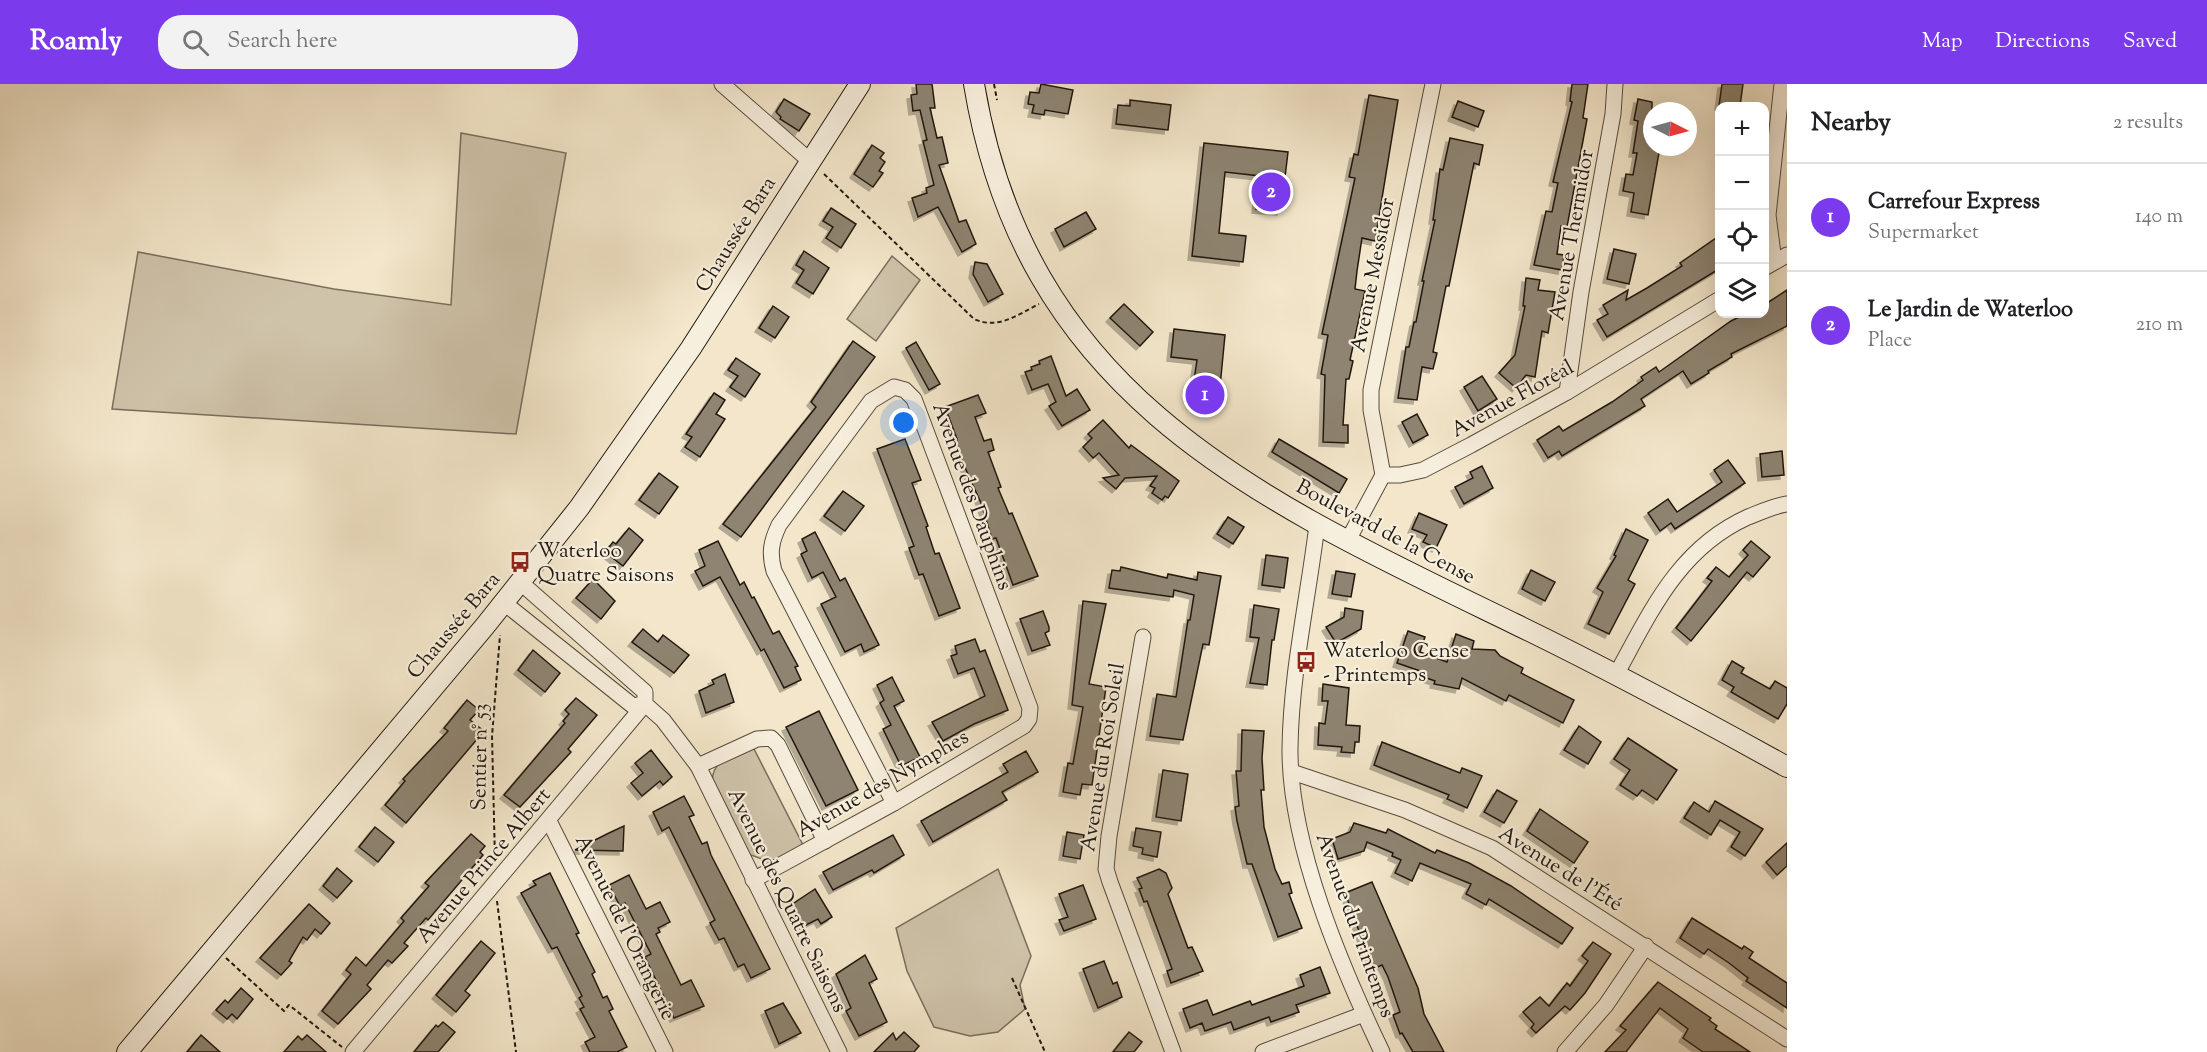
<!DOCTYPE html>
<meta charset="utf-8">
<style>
:root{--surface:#fff;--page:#f2f2f2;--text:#202124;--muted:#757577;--line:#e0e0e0;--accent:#7c3aed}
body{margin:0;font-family:"Sorts Mill Goudy",serif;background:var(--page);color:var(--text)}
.controls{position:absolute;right:18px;top:18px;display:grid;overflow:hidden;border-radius:12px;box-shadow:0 6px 24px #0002}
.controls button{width:54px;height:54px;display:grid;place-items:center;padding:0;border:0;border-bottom:2px solid var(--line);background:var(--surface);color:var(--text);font:30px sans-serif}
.compass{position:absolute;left:1643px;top:18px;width:54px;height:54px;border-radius:50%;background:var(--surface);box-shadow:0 6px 24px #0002;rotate:96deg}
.you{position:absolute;left:904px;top:339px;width:21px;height:21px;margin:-15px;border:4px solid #fff;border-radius:50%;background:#1a73e8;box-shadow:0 0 0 9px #1a73e833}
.badge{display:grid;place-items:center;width:39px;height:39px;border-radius:50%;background:var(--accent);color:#fff;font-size:20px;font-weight:700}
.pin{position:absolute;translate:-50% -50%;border:3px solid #fff;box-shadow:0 2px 6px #0006}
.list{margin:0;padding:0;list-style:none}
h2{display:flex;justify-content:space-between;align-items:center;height:78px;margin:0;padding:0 24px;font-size:26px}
h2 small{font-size:20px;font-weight:400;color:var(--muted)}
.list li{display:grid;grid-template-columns:39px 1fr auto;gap:18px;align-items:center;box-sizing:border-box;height:108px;padding:0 24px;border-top:2px solid var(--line)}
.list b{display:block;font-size:22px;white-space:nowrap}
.list p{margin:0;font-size:20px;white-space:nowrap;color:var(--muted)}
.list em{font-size:20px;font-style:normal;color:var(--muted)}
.icon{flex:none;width:33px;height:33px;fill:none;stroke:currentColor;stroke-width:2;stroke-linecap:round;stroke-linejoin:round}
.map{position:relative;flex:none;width:1787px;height:968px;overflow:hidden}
header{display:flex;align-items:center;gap:36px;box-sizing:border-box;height:84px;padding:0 30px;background:var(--accent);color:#fff}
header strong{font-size:28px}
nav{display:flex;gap:33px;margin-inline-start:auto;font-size:21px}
.search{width:420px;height:54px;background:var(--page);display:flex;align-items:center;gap:15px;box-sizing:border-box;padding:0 21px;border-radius:24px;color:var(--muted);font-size:22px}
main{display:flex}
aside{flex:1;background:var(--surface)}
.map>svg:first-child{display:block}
</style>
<header>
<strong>Roamly</strong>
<div class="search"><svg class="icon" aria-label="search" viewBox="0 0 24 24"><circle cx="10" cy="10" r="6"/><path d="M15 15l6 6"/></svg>Search here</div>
<nav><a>Map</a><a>Directions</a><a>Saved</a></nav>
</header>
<main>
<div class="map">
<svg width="1787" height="968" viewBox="0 0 1787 968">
<defs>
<filter id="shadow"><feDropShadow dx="-4" dy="4" stdDeviation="0" flood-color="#0004"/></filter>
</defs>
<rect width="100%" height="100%" fill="#f3e6ca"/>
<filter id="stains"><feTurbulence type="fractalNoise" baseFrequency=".00333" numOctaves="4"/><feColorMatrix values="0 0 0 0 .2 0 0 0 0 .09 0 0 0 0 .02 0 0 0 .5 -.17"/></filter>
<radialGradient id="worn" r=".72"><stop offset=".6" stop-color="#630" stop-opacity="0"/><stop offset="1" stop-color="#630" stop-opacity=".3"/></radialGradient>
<g fill="#cfc3aa" stroke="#786e5d" stroke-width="1.5">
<path d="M461,49l105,20 -50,281 -404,-25 26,-157 196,37 117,16z"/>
<path d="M892,172l28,24 -44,61 -29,-22z"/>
<path d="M752,661l51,100 -33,17 -22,-8 -35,-68c-5,-25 20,-31 39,-41z"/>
<path d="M998,785l33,87 -11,29 5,24 -27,23 -28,4 -36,-9 -27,-56 -11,-43z"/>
</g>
<g fill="#8e8471" stroke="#211910" stroke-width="1.5" filter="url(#shadow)">
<path d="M916,0h16l3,24h-5l7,30 5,-1 6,26 -9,2 20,57 7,-2 10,24 -14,8 -24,-45 -20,10 -6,-19 15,-5 -1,-5 8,-3 -11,-44 4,-1 -7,-30 -7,1 -2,-16 6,-1z"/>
<path d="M1041,0l32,6 -5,24 -23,-4 -1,5 -12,-2 2,-8 -6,-1 2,-12 9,1z"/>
<path d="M1572,0h16l-5,34 4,1 -20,108 -6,-1 -4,28 7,1 -2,15 -28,-5 12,-54 6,1 6,-29 -5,-1 19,-80 -2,-1z"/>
<path d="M1722,0h21l-3,22h-21z"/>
<path d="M1369,11l29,5 -23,141 -13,-3 -5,33 -2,18 10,2 -15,69 3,1 -4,18h-3l-3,46h5v18l-25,-1 2,-67 -4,-1 7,-39 -6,-1 33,-156 -6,-1 5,-23 4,1z"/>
<path d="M784,15l26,15 -11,17 -19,-12 1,-2 -5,-5z"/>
<path d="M1638,15l14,3v45h8l-12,68 -17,-3 3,-19 -11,-2 3,-17 7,1 4,-22h-4l5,-32 -4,-1z"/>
<path d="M1130,16l41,5 -3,25 -52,-6 2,-19 12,1z"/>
<path d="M1458,17l26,10 -6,16 -26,-10z"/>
<path d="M1450,54l33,7 -4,20 -5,-2 -25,123h-3l-13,66 4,1 -4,16 -11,-2 -5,33 -19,-2 8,-51h3l5,-25h2l8,-41h-2l13,-61h-2l7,-51 3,1z"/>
<path d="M1204,59l84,9 -7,59 -25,-2 4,-33 -35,-4 -6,61 27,3 -3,26 -51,-6z"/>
<path d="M872,61l12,8 -4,5 5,4 -6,9 4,2 -10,14 -19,-13z"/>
<path d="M831,124l25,16 -15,24 -15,-10 7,-11 -10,-6z"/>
<path d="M1086,128l10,17 -32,18 -9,-18z"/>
<path d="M1719,152v33l-112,68 -10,-17 11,-6 -5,-9 25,-15 -2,10 21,-12 35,-22 -2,-3z"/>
<path d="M1614,165l22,5 -7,30 -22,-5z"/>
<path d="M804,167l25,17 -16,26 -17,-11 8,-13 -8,-5z"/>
<path d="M975,178l12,2 16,30 -15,8 -15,-28z"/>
<path d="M1526,194l14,2 -2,10 17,2 -7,41 -6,-2 -7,46 -9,-2 -10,13 -17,-15 16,-18 10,-49h-2z"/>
<path d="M1787,206v36l-56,28 1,3 -24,14 1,2 -18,11 -8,-13 -42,28 4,7 -83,50 -3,-5 -11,7 -11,-18 22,-14 4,5 49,-29 31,-22 -2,-3 15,-10 3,5 72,-51 14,-7h19v-9z"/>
<path d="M1124,220l29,28 -13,14 -30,-28z"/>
<path d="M773,222l16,11 -14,21 -16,-10z"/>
<path d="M1174,245l51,6 -6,62 -27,-3 5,-34 -26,-3z"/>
<path d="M853,257l22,16 -134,180 -18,-13 93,-117 -5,-5z"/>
<path d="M916,258l24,42 -11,6 -23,-42z"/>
<path d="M1051,272l15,40 11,-7 13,21 -28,16 -13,-20 7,-4 -8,-18 -16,6 -7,-18 7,-2 -1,-3 9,-3 -1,-3z"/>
<path d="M736,274l24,16 -15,23 -15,-10 8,-11 -10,-6z"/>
<path d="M1482,292l15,23 -19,12 -14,-24z"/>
<path d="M714,309l11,7 -9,14 9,5 -25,38 -15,-10 7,-10 -6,-3z"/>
<path d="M978,311l8,18 -11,4 9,24 7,-2 3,11 -6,2 13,35 -3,1 11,26 3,-1 26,63 -25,9 -17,-47 -4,1 -11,-36 -23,-51 -1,-13 -12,-32z"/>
<path d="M1417,330l11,21 -15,8 -11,-21z"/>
<path d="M1103,336l26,28 2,-3 48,36 -11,17 -3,-2 -3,4 -10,-7 3,-5 -5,-2 7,-10 -32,2 -9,11 -13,-11 16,-3 -20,-22 -6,5 -10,-11 9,-9 -4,-4z"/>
<path d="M905,355l16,41 -9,3 16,43 -2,1 9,27 4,-1 21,55 -21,8 -16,-42 -4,1 -10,-27 5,-2 -37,-97z"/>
<path d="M1279,355l68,40 -8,14 -67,-41z"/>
<path d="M1782,367l2,24 -22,2 -2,-23z"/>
<path d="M1728,376l17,23 -70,46 -4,-6 -11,8 -12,-18 20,-14 9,13 45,-30 -8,-12z"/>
<path d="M1482,382l11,22 -29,16 -9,-17 18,-9 -3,-6z"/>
<path d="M659,389l19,14 -19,27 -20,-14z"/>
<path d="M843,407l21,15 -19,25 -21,-15z"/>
<path d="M1419,429l28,12 -11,23 -13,-6 4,-7 -15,-6z"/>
<path d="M1228,433l16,10 -11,17 -16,-10z"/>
<path d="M629,444l14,12 -20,26 -18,-14 8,-10 3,2z"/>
<path d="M1626,445l22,11 -20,40 7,4 -26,50 -21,-10 15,-32 -6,-4 19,-32 -2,-1z"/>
<path d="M815,448l25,49 5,-3 34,67 -15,7 -3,-8 -16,8 -24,-48 15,-7 -13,-25 -11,6 -11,-24 6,-3 -5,-12z"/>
<path d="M718,457l22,44 4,-3 8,16 2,-1 19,37 6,-3 19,35 -3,1 6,13 -17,8 -20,-39 -3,2 -41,-74 -17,9 -8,-15 10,-5 -6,-16z"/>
<path d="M1751,457l19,16 -17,20 -6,-5 -56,69 -15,-13 36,-47 -5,-3 9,-11 13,10 19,-22 -5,-5z"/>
<path d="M1266,471l22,3 -4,30 -22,-3z"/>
<path d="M1121,483l46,11 1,-4 29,6 1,-8 23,4 -12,69 -6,-1 -20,96 -33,-4 7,-42 19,3 12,-77h2l4,-25 -20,-5 -1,7 -64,-9 3,-18 8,1z"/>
<path d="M1531,486l24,12 -10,19 -23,-12z"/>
<path d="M1336,487l19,3 -4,23 -19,-3z"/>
<path d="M593,495l22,22 -14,18 -25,-21z"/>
<path d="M1083,517l23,3 -17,80 17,3 -14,98 -10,-1 -2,11 -17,-3 5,-29 5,1 10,-57 -11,-2z"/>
<path d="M1254,521l25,4 -5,31h-2l-5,45 -17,-2 9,-45 -9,-1z"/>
<path d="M1345,524l18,3 -2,18 -25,14 -10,-16 18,-10z"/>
<path d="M1043,527l6,16v4l-4,2 5,12 -18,6 -12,-32z"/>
<path d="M643,545l15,13 5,-7 26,20 -15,18 -42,-31z"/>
<path d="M1408,547l17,6 -5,15 27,10 9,-28 18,7 -2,8 23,1 5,6 23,12 -2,5 53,27 -11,23 -54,-28 -3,6 -44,-23 -3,11 -25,-5 1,-3 -11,-4 2,-4 -29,-10z"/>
<path d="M975,555l5,13 5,-2 23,60 -34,14 -31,17 -11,-19 53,-26 -11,-28 -16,6 -7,-18 6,-2 -2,-8z"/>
<path d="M533,566l27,23 -15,19 -27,-22z"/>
<path d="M1732,577l12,7 -3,5 29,16 5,-8 12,7v16l-9,15 -47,-27 3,-5 -12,-7z"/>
<path d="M725,590l9,28 -28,11 -7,-22 15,-7 -2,-4z"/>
<path d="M892,593l12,24 -10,5 26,51 -19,9 -18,-37 8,-4 -11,-22 4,-3 -7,-15z"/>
<path d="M1323,600l26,4 -3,37 14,1 -1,16h-4l-1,11 -13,-1 1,-5 -24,-2 1,-22 6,1 3,-23h-6z"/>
<path d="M576,614l21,17 -29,34 3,3 -51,55 -16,-12 61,-72 -2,-2 6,-7 -4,-4z"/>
<path d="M467,616l12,10 -9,10 14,11 -78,92 -21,-18 20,-24 -2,-2 45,-48 -4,-3z"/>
<path d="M819,627l39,79 -32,16 -40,-79z"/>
<path d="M1579,642l22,16 -13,22 -24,-14z"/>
<path d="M1242,646l22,1 -2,27 2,32h-3l3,37 11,42 7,15 7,-2 3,11 -3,1 13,34 -24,9 -26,-73h-5l-10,-43 -2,-14 4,-1 -3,-35h5z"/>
<path d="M1628,654l49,32 -20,30 -15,-10 -5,6 -17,-11 10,-15 -16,-11z"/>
<path d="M1382,658l78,31 2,-5 20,8 -15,32 -20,-9 2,-4 -75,-30z"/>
<path d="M651,666l21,27 -9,8 -3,-4 -18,15 -11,-13 12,-10 -8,-10z"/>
<path d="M1026,667l12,21 -36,20 5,8 -74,42 -12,-21 87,-49 -5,-8z"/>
<path d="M1163,686l25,4 -7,47 -25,-4z"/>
<path d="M1497,706l20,11 -13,22 -20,-11z"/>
<path d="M684,712l10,19 -5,2 13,27 5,-2 4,13 59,114 -19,9 -7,-14 -6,3 -14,-29 -5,2 -9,-17 5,-3 -46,-93 -7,4 -9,-19z"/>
<path d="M1715,717l48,28 -18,27 -14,-9 9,-15 -20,-12 -9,15 -27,-17 10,-16 15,10z"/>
<path d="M1540,725l48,33 -14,21 -47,-32z"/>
<path d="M1354,739l32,10 2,-4 47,24 2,-3 32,13 42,23 62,42 -11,16 -73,-45 -3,6 -20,-11 5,-10 -51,-21 -8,18 -17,-8 6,-13 -9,-4 1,-3 -26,-11 -3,9 -26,8 -6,-20 18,-7z"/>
<path d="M624,742l-1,25 -48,-1 34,-17z"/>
<path d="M375,743l19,15 -16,20 -19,-15z"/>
<path d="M1136,744l25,4 -4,25 -15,-3 1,-6 -10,-2z"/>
<path d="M1067,748l17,3 -4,24 -17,-3z"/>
<path d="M471,750l14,12 -5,6 3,3 -55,65 -2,-2 -22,25 4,3 -16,17 -4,-3 -21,25 4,4 -33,35 -16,-13 29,-37 -5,-4 10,-13 10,9 38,-45 -3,-3 28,-32 -4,-3z"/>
<path d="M893,751l11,20 -30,18 -2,-3 -39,20 -10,-18z"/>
<path d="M1787,759v23l-10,9 -11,-13z"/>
<path d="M337,784l15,13 -15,17 -14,-12z"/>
<path d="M1159,785l7,4 6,15 -4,6 20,54 4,-1 11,24 -32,12 -4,-12 5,-2 -5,-14 -20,-54 -3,1 -5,-13 3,-1 -5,-10z"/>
<path d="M550,789l29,60 -3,1 19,38 -3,2 11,24 4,-2 6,13 -4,2 18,36 -10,5h-27l-5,-10 10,-5 -15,-28 4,-2 -5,-9 3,-2 -25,-49 -5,2 -31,-56 15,-8 -3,-4z"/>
<path d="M629,791l17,34 14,-7 10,20 -12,6 2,4 -4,2 25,51 10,-5 13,26 -30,12 -29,-61 6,-3 -26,-51 -5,3 -11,-21z"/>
<path d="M1372,798l46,106 6,26 20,38h-31l-11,-19 -2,1 -7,-19 7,-3 -12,-35 -6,-12 -9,4 -28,-76z"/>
<path d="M1083,801l13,34 -32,12 -5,-11 9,-3 -9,-23z"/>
<path d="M815,805l17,28 -11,7 -3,-5 -14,7 -13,-21z"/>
<path d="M309,820l21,19 -9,11 -6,-5 -8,11 -4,-3 -14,24 3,2 -11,12 -21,-17z"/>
<path d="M1692,834l50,31 2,-3 9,6 -4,6 38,25v25l-41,-27 2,-3 -19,-15 -21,-14 -4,5 -24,-16z"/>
<path d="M481,857l14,12 -30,38 5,4 -14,17 -20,-17z"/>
<path d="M1593,858l18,12 -26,39 -15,17 -5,-4 -29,27 -5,-5 3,-4 -11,-12 17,-15 9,9 18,-23 3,3 18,-25 -6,-5z"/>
<path d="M865,871l12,24 -8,4 18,39 -28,14 -13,-25 5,-3 -15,-34z"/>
<path d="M1104,877l9,23 4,-2 5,15 -24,11 -15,-39z"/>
<path d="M1320,883l10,26 -34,12 3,7 -28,10 -2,-5 -35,13 -3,-8 -26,9 -3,-8 -12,5 -7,-19 24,-9 6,15 37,-14 2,4 52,-19 -4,-11z"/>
<path d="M1658,898l53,36 -2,2 8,6 -2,3 35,23h-47l-20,-14 5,-9 -28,-21 -34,44h-21l21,-22 -6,-4z"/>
<path d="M241,904l12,11 -16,20 -5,-5 -5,5 -11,-9 9,-10 3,3z"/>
<path d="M783,919l18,30 -22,11 -14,-33z"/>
<path d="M443,938l12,10 -17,20h-24l22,-27 2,2z"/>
<path d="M904,948l15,14 -5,6h-40l19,-19 3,7z"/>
<path d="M1129,948l13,10 -8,10h-21z"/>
<path d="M201,951l19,17h-33z"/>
<path d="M307,951l19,17h-42l14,-16 4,4z"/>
</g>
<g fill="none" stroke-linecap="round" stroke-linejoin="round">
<defs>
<g id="street">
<path d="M722,0l88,77"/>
<path d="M1774,178l-6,-47 14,-131"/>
<path d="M1764,184l23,-13"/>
<path d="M1567,308l14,-100 32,-178 2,-30"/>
<path d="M1383,391l-12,-65v-20l62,-306"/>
<path d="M1317,441c-9,74 -26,148 -27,223 -1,96 51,218 92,304"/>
<path d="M1347,458l36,-67h17l23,-5 48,-25 96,-53 153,-93"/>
<path d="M520,498l125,110v12l18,16 35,46 141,286"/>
<path d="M503,518l130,104 12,-2"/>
<path d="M1143,553l-34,199 -3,33 4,13 63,170"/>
<path d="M1617,589c34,-62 62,-125 131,-156 13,-5 25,-11 39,-13"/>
<path d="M698,682l59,-27 14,-1 7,7 47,96"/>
<path d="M1292,688l113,38 87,38 295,191"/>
<path d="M549,737l116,231"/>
<path d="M753,796l141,-77 130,-77 5,-7 1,-11 -116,-309 -9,-9 -11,-3 -23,14 -92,124c-8,17 -10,28 -5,46l120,232"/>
<path d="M353,968l292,-348"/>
<path d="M1263,968l101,-38"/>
<path d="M1565,968l41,-47 40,-59"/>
</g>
<g id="secondary">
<path d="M974,0c52,314 284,415 541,540 93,45 182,93 272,143"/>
<path d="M127,968l358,-426 94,-118 112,-160 169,-264"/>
</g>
</defs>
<use href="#street" stroke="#564c3e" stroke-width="17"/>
<use href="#secondary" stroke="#211910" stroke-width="22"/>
<g stroke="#211910" stroke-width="2" stroke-dasharray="4.5 3" stroke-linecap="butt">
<path d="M994,0l3,16"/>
<path d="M824,90l150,145c24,11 43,-4 65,-15"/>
<path d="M495,776l-3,-124 8,-101"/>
<path d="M497,817l19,151"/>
<path d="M226,874l58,53 5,-6 53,42"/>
<path d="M1012,894l33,74"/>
</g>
<use href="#street" stroke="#f7efdd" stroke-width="15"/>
<use href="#secondary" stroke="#f7efdd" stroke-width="20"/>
</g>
<defs>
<symbol id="bus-bare" viewBox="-9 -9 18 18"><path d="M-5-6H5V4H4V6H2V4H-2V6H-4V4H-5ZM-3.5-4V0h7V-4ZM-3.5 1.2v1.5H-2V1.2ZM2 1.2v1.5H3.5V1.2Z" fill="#8f2418" stroke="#f7efdd" stroke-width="2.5" paint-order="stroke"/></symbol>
</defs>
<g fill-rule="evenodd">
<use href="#bus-bare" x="505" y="463" width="30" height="30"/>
<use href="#bus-bare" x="1291" y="563" width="30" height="30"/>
</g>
<g text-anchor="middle" stroke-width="4.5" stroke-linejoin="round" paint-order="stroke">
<g font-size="21" fill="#211910" stroke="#f7efdd">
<text transform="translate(735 150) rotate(-58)" y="7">Chaussée Bara</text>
<text transform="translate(1571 151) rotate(-80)" y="7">Avenue Thermidor</text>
<text transform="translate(1372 191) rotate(-79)" y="7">Avenue Messidor</text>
<text transform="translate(1512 314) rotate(-29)" y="7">Avenue Floréal</text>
<text transform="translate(973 412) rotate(70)" y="7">Avenue des Dauphins</text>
<text transform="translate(1386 447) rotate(28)" y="7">Boulevard de la Cense</text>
<text transform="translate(453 541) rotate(-50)" y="7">Chaussée Bara</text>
<text transform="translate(479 673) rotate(-89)" y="7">Sentier n° 53</text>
<text transform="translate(1102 673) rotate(-81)" y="7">Avenue du Roi Soleil</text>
<text transform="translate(882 699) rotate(-30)" y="7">Avenue des Nymphes</text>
<text transform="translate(483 781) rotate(-50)" y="7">Avenue Prince Albert</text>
<text transform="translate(1561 784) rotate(32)" y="7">Avenue de l'Été</text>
<text transform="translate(788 816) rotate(64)" y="7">Avenue des Quatre Saisons</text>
<text transform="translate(1356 841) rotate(70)" y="7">Avenue du Printemps</text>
<text transform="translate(626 843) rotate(64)" y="7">Avenue de l'Orangerie</text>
</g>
<g font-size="21" fill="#211910" stroke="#f7efdd" text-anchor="start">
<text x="537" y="473">Waterloo<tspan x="537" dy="24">Quatre Saisons</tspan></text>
<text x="1323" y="573">Waterloo Cense<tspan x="1323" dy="24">- Printemps</tspan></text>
</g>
</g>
<rect width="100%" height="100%" filter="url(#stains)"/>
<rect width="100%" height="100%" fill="url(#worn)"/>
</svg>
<div class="controls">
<button>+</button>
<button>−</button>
<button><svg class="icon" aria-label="locate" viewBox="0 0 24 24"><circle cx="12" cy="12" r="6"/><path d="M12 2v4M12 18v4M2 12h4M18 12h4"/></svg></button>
<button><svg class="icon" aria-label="layers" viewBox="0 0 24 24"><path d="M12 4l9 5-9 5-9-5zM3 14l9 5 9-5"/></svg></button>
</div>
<svg class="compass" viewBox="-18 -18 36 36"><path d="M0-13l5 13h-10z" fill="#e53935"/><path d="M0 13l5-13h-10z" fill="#757577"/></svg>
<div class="you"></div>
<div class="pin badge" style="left:1205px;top:311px">1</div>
<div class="pin badge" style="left:1271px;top:108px">2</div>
</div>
<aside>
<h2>Nearby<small>2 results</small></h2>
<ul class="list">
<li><span class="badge">1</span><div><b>Carrefour Express</b><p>Supermarket</p></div><em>140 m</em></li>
<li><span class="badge">2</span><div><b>Le Jardin de Waterloo</b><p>Place</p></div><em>210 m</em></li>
</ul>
</aside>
</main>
